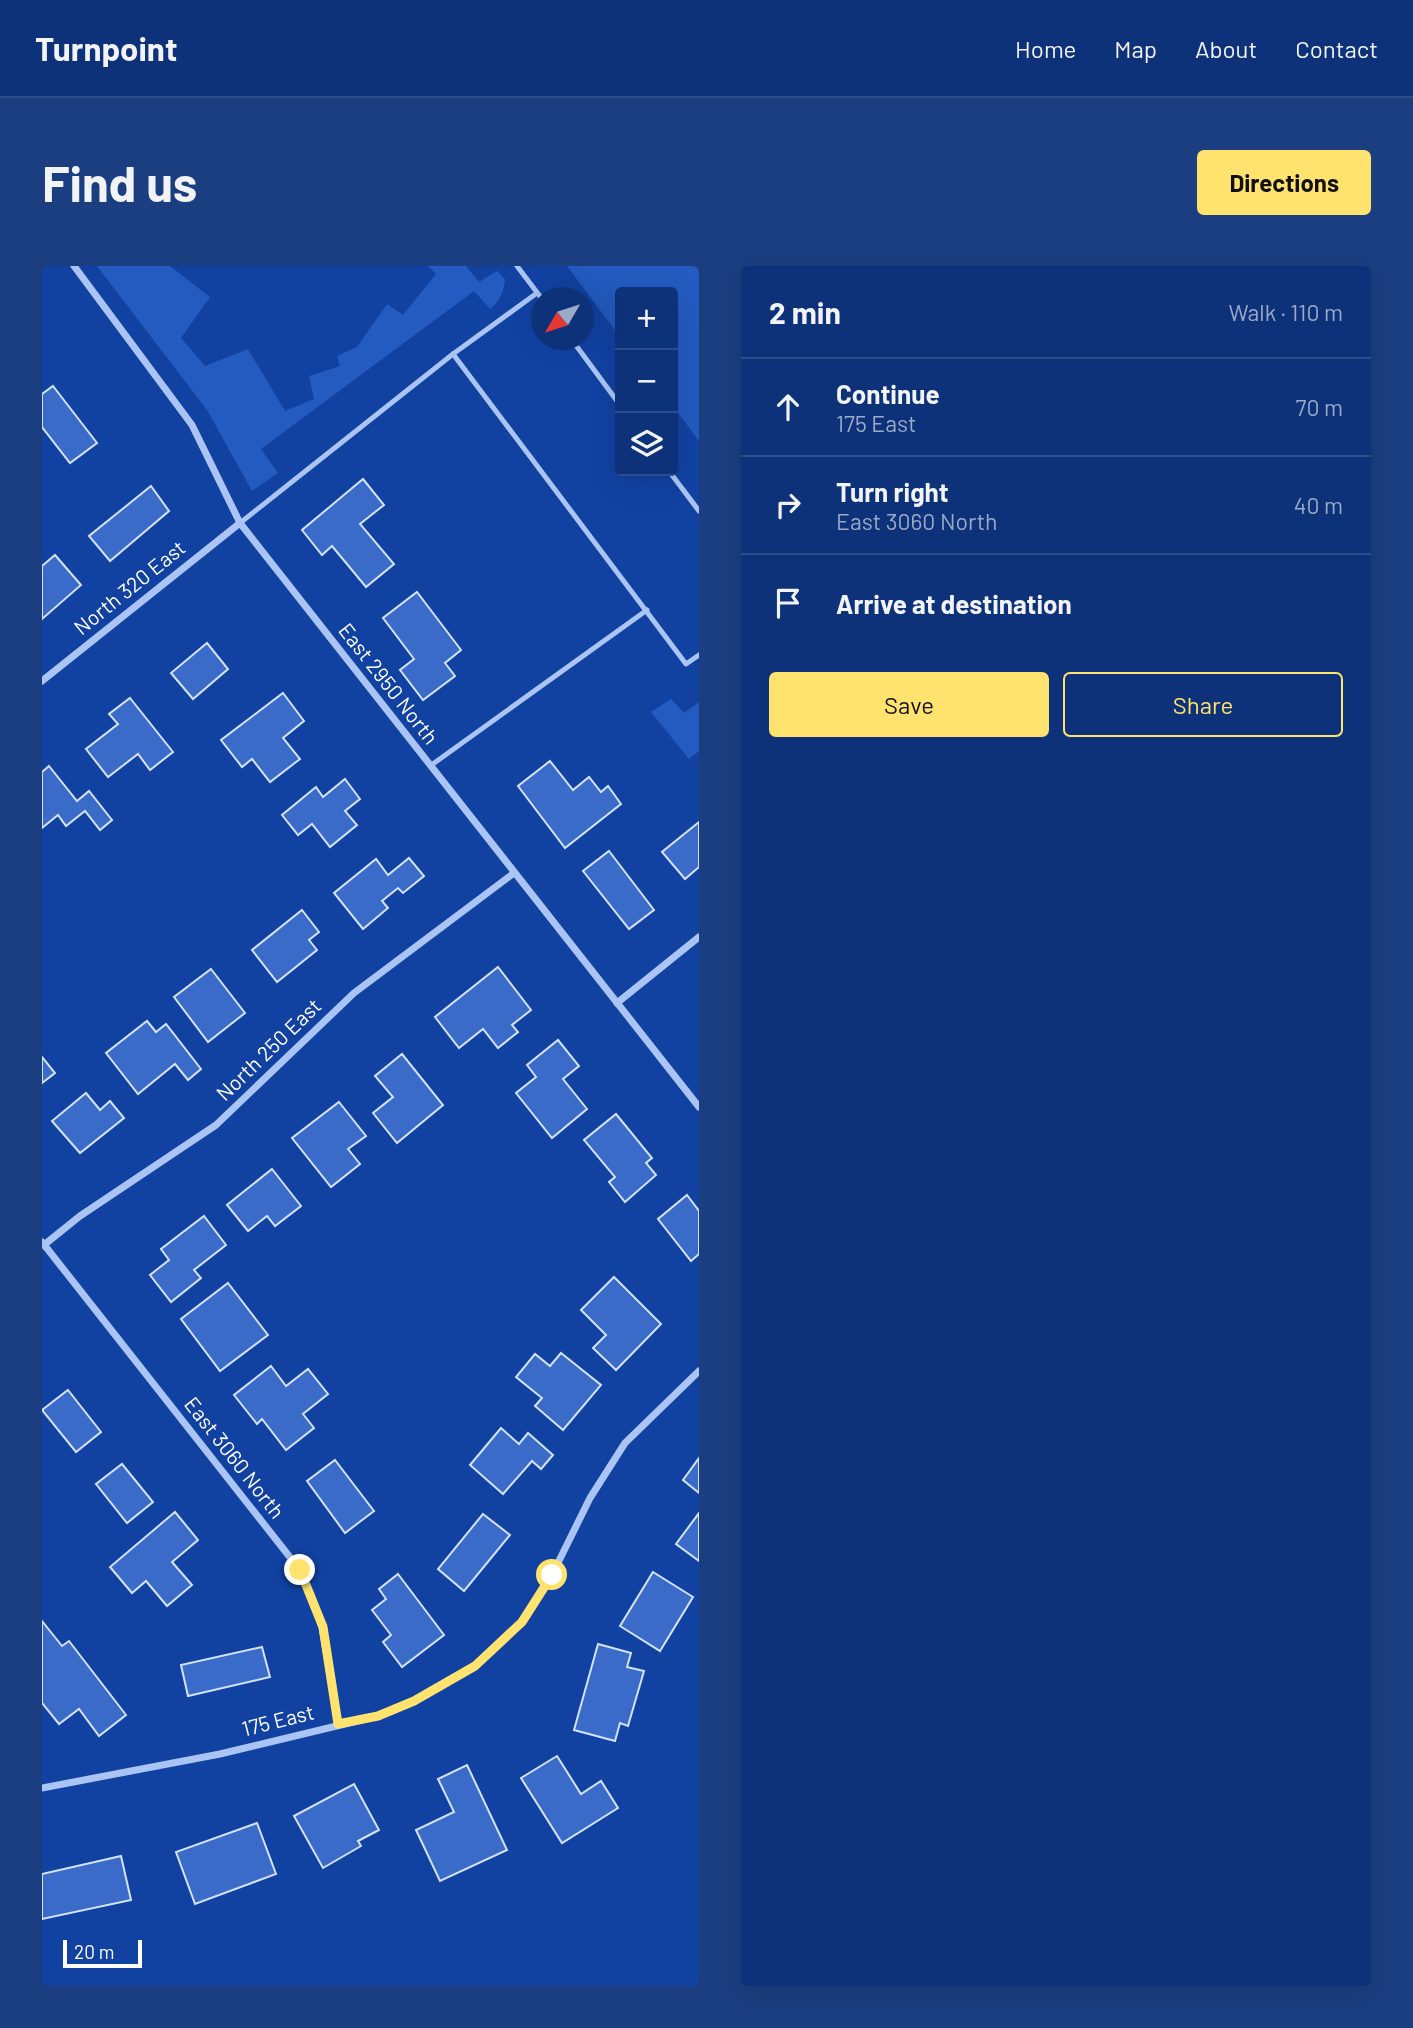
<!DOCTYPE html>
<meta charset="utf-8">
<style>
:root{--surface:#0d327a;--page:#1b3e81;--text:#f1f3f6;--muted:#9aaac7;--line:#2d4d8b;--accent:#ffe36e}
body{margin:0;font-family:Barlow,sans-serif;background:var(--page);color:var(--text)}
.controls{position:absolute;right:21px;top:21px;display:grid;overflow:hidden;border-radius:7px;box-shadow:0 7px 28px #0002}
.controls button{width:63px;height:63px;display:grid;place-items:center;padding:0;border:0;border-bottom:2px solid var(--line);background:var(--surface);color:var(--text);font:35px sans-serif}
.compass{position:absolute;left:489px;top:21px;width:63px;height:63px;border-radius:50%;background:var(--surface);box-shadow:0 7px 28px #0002;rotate:231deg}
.scale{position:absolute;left:21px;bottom:18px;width:79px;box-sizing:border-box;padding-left:7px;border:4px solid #fff;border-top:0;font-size:19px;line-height:24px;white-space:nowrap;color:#fff;-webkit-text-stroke:5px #1142a2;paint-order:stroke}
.stop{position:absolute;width:21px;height:21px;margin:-16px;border:5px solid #ffe36e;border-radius:50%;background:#fff}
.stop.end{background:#ffe36e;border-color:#fff;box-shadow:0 2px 7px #0008}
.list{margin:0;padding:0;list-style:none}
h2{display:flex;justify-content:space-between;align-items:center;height:91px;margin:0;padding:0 28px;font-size:30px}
h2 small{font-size:23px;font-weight:400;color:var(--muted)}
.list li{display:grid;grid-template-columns:46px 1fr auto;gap:21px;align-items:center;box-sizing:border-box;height:98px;padding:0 28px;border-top:2px solid var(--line)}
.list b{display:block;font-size:26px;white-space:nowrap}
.list p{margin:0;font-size:23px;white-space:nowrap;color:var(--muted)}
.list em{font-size:23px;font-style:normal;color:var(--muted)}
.actions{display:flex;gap:14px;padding:21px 28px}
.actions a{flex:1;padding:16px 0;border:2px solid var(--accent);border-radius:7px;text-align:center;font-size:24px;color:var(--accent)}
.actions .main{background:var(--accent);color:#111}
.icon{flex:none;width:38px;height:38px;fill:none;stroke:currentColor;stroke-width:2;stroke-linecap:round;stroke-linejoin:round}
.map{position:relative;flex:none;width:657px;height:1720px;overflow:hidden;border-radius:7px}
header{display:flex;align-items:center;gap:42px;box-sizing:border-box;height:98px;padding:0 35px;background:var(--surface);border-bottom:2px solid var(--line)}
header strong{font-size:33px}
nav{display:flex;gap:38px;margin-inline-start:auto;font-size:24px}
.intro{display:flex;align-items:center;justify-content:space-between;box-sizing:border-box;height:168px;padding:0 42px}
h1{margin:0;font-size:49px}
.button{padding:18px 32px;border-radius:7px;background:var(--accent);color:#111;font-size:24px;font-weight:700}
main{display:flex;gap:42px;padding:0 42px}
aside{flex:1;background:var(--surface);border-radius:7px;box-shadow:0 7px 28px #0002}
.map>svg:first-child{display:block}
</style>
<header>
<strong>Turnpoint</strong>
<nav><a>Home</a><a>Map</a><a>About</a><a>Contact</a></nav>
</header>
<div class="intro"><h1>Find us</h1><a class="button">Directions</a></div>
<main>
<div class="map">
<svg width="657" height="1720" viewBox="0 0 657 1720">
<rect width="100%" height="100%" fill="#1142a2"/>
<g fill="#235bc0">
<path d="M55,0h73l40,31 -29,41 24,28 43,-17 37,62 29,-12 -5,-23 31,-10 -3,-10 20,-9 30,-43 16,11 33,-41 -8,-8h38l13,16 18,-11 8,8c-1,13 -6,23 -15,30l-16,-18 -213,158 17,24 -26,18 -45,-81z"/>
<path d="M525,0h132v175l-26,-35v-114h-53v45z"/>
<path d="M629,433l13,14 15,-11v49l-10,8 -38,-47z"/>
</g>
<g fill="#3a6bc8" stroke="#d3e2fe" stroke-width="2">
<path d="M11,120l44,57 -27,20 -28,-36v-33z"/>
<path d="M321,213l21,26 -24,19 34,40 -28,23 -34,-41 -10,9 -20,-25z"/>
<path d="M109,220l18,25 -59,50 -21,-25z"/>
<path d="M13,289l26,30 -39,34v-53z"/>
<path d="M375,326l44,58 -16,13 10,13 -32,24 -23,-30 14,-11 -31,-41z"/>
<path d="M165,377l21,26 -35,30 -22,-26z"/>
<path d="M241,427l21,28 -21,17 17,21 -30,23 -18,-23 -10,8 -21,-27z"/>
<path d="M88,432l43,54 -23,18 -12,-16 -30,23 -22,-28 32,-25 -9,-10z"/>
<path d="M508,495l23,29 16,-13 12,15 7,-6 13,18 -56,44 -47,-62z"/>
<path d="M7,500l28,35 12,-10 23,29 -12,10 -15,-19 -19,15 -8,-11 -16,13v-56z"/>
<path d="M303,513l15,20 -15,12 12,14 -27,22 -18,-23 -14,11 -16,-20 34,-28 7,10z"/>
<path d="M657,556v45l-14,12 -23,-27z"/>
<path d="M567,585l45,59 -25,19 -46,-58z"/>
<path d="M367,592l15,18 -21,17 -5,-5 -16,13 6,7 -25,21 -29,-36 42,-34 12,16z"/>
<path d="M260,644l17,22 -10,8 8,10 -40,32 -25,-32z"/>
<path d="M456,701l33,43 -19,15 6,7 -20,16 -15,-19 -24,19 -24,-31z"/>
<path d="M169,703l34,44 -37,29 -34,-45z"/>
<path d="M105,755l9,11 10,-8 35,45 -13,11 -13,-16 -37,30 -32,-41z"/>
<path d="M516,774l21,26 -16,13 24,30 -35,29 -36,-45 20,-16 -9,-12z"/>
<path d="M360,788l41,51 -46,38 -24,-30 20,-16 -18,-21z"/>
<path d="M0,791l13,16 -13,10z"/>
<path d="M44,827l14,17 10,-9 14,17 -44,35 -28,-32z"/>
<path d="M297,836l27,34 -18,13 12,15 -29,23 -39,-49z"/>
<path d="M574,848l36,44 -6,5 10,12 -31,27 -16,-20 6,-5 -31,-37z"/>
<path d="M230,903l29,37 -26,20 -8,-10 -19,15 -21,-26z"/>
<path d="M645,929l12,16v43l-8,7 -33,-42z"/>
<path d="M162,950l22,29 -32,25 7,8 -30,24 -21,-27 19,-15 -8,-11z"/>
<path d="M572,1011l47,47 -45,46 -23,-22 13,-13 -25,-25z"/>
<path d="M186,1017l40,52 -48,36 -39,-52z"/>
<path d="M519,1087l40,32 -38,45 -28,-24 7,-8 -26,-21 19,-23 15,12z"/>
<path d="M229,1100l15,20 22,-17 20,25 -25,20 11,14 -28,22 -24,-31 -5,5 -23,-29z"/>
<path d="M26,1124l33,42 -25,20 -34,-42z"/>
<path d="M459,1162l18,16 9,-11 25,22 -12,14 -9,-8 -29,33 -33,-29z"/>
<path d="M657,1192v35l-16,-13z"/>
<path d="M293,1194l39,51 -29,22 -38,-52z"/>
<path d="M80,1198l31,38 -26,21 -31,-39z"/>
<path d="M133,1246l23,28 -26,22 20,23 -25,21 -21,-25 -14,12 -22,-26z"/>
<path d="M657,1247v48l-23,-17z"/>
<path d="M441,1248l27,21 -46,56 -26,-22z"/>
<path d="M611,1306l40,25 -33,54 -40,-25z"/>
<path d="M356,1308l46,61 -42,32 -19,-25 8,-7 -19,-25 14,-11 -7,-10z"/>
<path d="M0,1355l20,25 7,-5 57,74 -27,21 -20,-27 -20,15 -17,-21z"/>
<path d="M556,1378l33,9 -4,14 17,4 -16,55 -8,-3 -5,18 -41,-11z"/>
<path d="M220,1381l8,30 -82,19 -7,-31z"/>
<path d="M515,1490l24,38 20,-13 17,27 -56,35 -41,-65z"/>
<path d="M425,1499l40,85 -67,31 -24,-51 38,-18 -16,-33z"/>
<path d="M312,1518l25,46 -21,11 3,5 -38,22 -29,-52z"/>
<path d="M215,1557l19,51 -81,30 -19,-52z"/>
<path d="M79,1590l10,44 -89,19v-45z"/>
</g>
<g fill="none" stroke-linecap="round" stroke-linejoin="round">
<g stroke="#aac5f5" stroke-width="5">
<path d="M475,0l25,33"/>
<path d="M530,74l48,65"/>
<path d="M411,88l233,310 13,-9"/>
<path d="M627,205l30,40"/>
<path d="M198,257l213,-169 84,-61"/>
<path d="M388,500l217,-156"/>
</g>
<g stroke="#aac5f5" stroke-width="7">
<path d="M32,0l118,159 48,98 459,584"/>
<path d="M0,415l198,-158"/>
<path d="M575,737l82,-66"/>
<path d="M0,976l258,328 22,57 16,97"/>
<path d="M2,979l36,-29 136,-91 138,-132 160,-120"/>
<path d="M0,1522l178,-34 158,-38 36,-15 61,-35 47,-44 30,-47 38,-77 35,-55 74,-72"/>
</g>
</g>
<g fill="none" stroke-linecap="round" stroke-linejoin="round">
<path stroke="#ffe36e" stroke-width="9" d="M258,1304l23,57 15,97 40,-8 36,-15 61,-35 47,-44 30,-47"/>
</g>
<g text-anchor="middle" stroke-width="5" stroke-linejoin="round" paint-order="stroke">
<g font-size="21" fill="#fff" stroke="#1142a2">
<text transform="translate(88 322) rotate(-39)" y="7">North 320 East</text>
<text transform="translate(346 418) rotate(52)" y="7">East 2950 North</text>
<text transform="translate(227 784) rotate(-44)" y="7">North 250 East</text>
<text transform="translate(192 1192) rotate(52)" y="7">East 3060 North</text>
<text transform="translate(236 1455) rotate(-14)" y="7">175 East</text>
</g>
</g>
</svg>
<div class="controls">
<button>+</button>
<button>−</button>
<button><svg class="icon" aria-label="layers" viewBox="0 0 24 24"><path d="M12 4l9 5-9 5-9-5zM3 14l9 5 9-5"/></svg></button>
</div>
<svg class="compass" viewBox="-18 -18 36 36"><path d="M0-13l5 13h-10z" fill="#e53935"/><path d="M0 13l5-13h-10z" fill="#9aaac7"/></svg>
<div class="scale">20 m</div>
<div class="stop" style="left:510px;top:1309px"></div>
<div class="stop end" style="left:258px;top:1304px"></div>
</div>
<aside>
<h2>2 min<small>Walk · 110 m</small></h2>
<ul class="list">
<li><svg class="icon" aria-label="ahead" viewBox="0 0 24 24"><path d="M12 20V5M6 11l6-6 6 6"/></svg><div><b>Continue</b><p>175 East</p></div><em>70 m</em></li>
<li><svg class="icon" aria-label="right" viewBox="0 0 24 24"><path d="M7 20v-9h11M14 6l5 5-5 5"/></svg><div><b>Turn right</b><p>East 3060 North</p></div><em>40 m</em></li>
<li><svg class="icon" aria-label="arrive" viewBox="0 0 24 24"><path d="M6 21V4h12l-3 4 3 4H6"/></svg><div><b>Arrive at destination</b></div></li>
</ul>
<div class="actions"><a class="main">Save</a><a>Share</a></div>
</aside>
</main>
